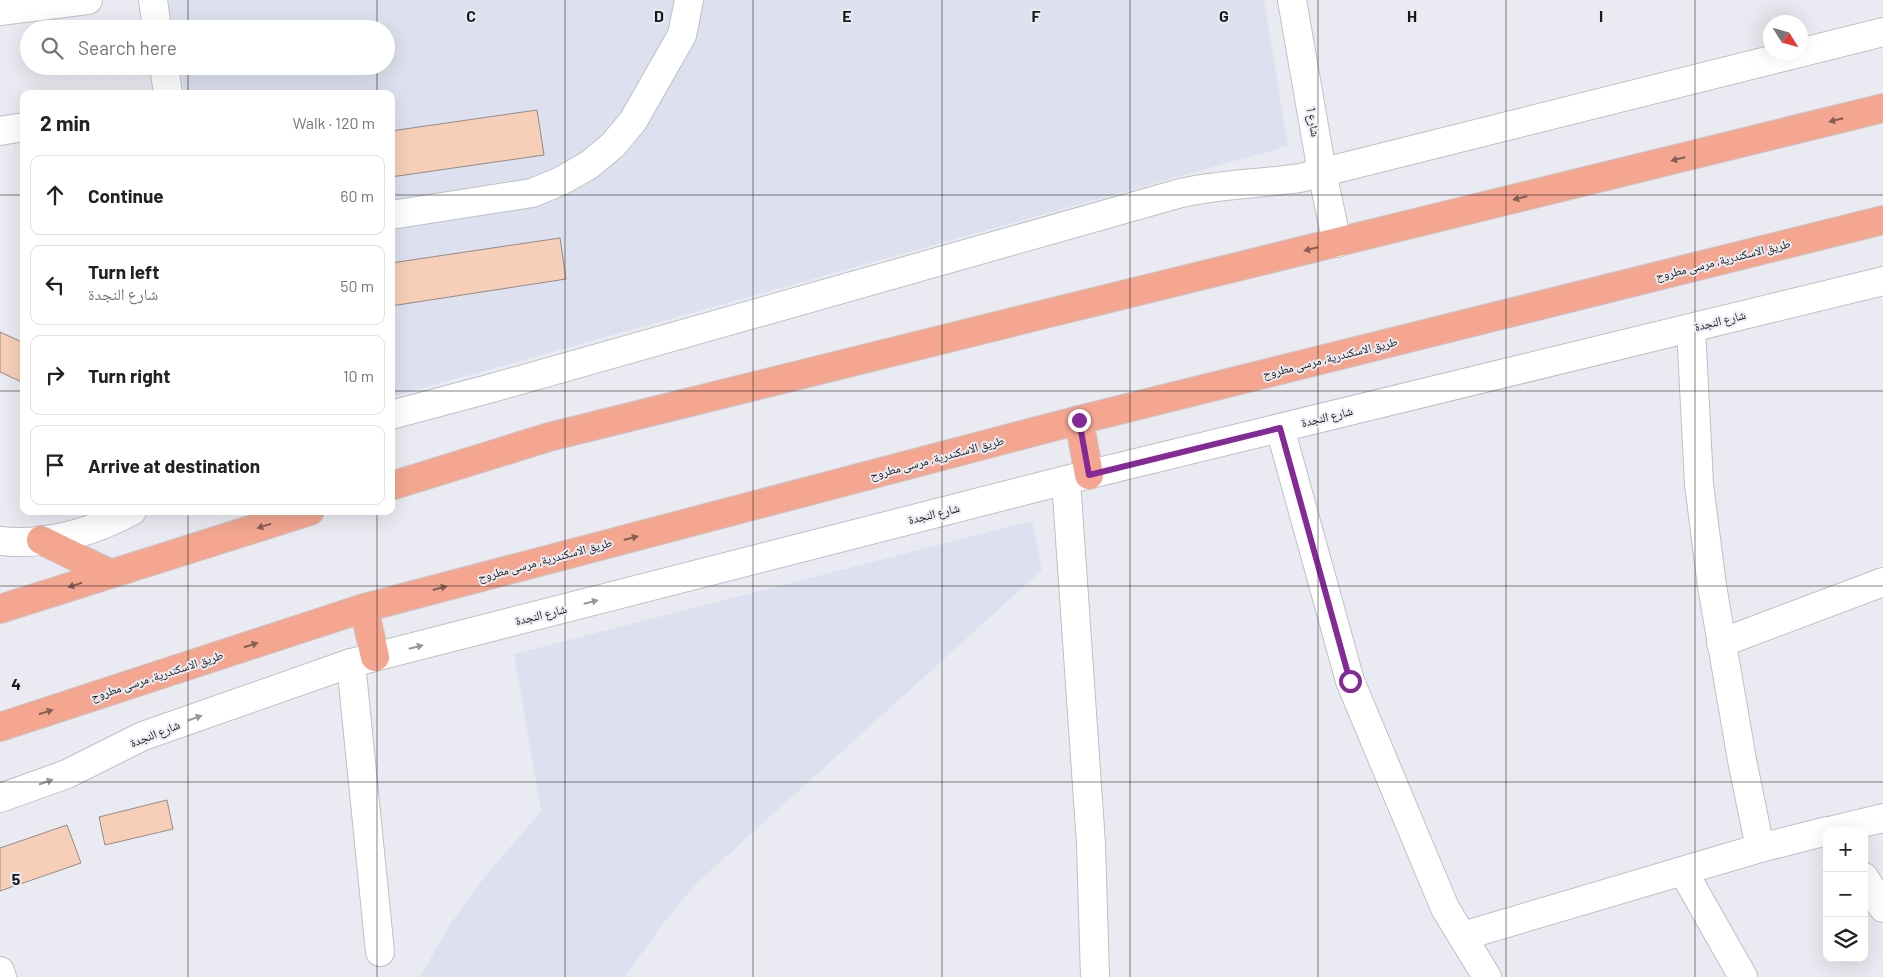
<!DOCTYPE html>
<meta charset="utf-8">
<style>
:root{--surface:#fff;--page:#f6f6f6;--text:#222;--muted:#767676;--line:#e0e0e0}
body{margin:0;font-family:Barlow,"Noto Naskh Arabic",sans-serif;background:var(--page);color:var(--text)}
.controls{position:absolute;right:15px;bottom:15px;display:grid;overflow:hidden;border-radius:10px;box-shadow:0 5px 20px #0002}
.controls button{width:45px;height:45px;display:grid;place-items:center;padding:0;border:0;border-bottom:1px solid var(--line);background:var(--surface);color:var(--text);font:25px sans-serif}
.compass{position:absolute;left:1763px;top:15px;width:45px;height:45px;border-radius:50%;background:var(--surface);box-shadow:0 5px 20px #0002;rotate:127deg}
.stop{position:absolute;width:15px;height:15px;margin:-11px;border:4px solid #832a97;border-radius:50%;background:#fff}
.stop.end{background:#832a97;border-color:#fff;box-shadow:0 1px 5px #0008}
.list{margin:0;padding:0;list-style:none}
h2{display:flex;justify-content:space-between;align-items:center;height:65px;margin:0;padding:0 20px;font-size:21px}
h2 small{font-size:16px;font-weight:400;color:var(--muted)}
.list li{display:grid;grid-template-columns:32px 1fr auto;gap:15px;align-items:center;box-sizing:border-box;height:80px;margin:0 10px 10px;padding:0 10px;border:1px solid var(--line);border-radius:10px}
.list b{display:block;font-size:19px;white-space:nowrap}
.list p{margin:0;font-size:16px;white-space:nowrap;color:var(--muted)}
.list em{font-size:16px;font-style:normal;color:var(--muted)}
.icon{flex:none;width:28px;height:28px;fill:none;stroke:currentColor;stroke-width:2;stroke-linecap:round;stroke-linejoin:round}
.map{position:relative;flex:none;width:1883px;height:977px;overflow:hidden}
.search{position:absolute;background:var(--surface);box-shadow:0 5px 20px #0002;left:20px;top:20px;width:375px;height:55px;display:flex;align-items:center;gap:12px;box-sizing:border-box;padding:0 18px;border-radius:28px;color:var(--muted);font-size:19px}
.panel{position:absolute;background:var(--surface);box-shadow:0 5px 20px #0002;left:20px;top:90px;width:375px;height:425px;border-radius:10px}
.map>svg:first-child{display:block}
</style>
<div class="map">
<svg width="1883" height="977" viewBox="0 0 1883 977">
<rect width="100%" height="100%" fill="#eaebf2"/>
<g fill="#dde0ee">
<path d="M167,0h1097l24,146 -897,251v-303h-206l-5,-28h206v-37h-213z"/>
<path d="M1032,521l10,49 -345,313 -36,43 -36,51h-205l29,-51 34,-47 58,-68 -27,-157z"/>
</g>
<g fill="#f7cfb8" stroke="#928c88">
<path d="M537,110l7,45 -153,22v-46z"/>
<path d="M560,238l6,41 -175,27v-43z"/>
<path d="M0,332l24,11v40l-24,-11z"/>
<path d="M167,800l6,29 -68,16 -6,-28z"/>
<path d="M67,825l14,38 -81,28v-43z"/>
</g>
<g fill="none" stroke-linecap="round" stroke-linejoin="round">
<defs>
<g id="minor">
<path d="M153,0l4,29"/>
<path d="M1292,0l30,172 15,71"/>
<path d="M0,11l88,-11"/>
<path d="M164,66l4,28"/>
<path d="M0,131l24,-4"/>
<path d="M391,215l141,-22 29,-12 28,-16 24,-20 20,-24 49,-86 7,-35"/>
<path d="M1691,328l8,156 13,102 30,174 18,88"/>
<path d="M391,415l101,-27 689,-195c39,-9 79,-9 119,-15l583,-146"/>
<path d="M1280,428l70,253 95,227 42,69"/>
<path d="M1066,480l25,364 4,133"/>
<path d="M0,541c46,5 92,-9 132,-30"/>
<path d="M1721,643l162,-61"/>
<path d="M351,663l29,289"/>
<path d="M0,798l67,-24 76,-38 208,-73 715,-183 817,-199"/>
<path d="M1829,831l54,-13"/>
<path d="M1683,871l60,106"/>
<path d="M1864,877l19,31"/>
<path d="M1463,936l297,-88 67,-17"/>
<path d="M0,971l2,6"/>
</g>
<g id="major">
<path d="M1079,420l10,55"/>
<path d="M391,486l158,-49 492,-122 842,-207"/>
<path d="M41,540l68,33"/>
<path d="M364,608l11,49"/>
<path d="M0,609l310,-98"/>
<path d="M0,727l364,-119 715,-188 804,-200"/>
</g>
</defs>
<use href="#minor" stroke="#bec0c6" stroke-width="30"/>
<use href="#major" stroke="#c8c8c8" stroke-width="30"/>
<use href="#minor" stroke="#fff" stroke-width="28"/>
<use href="#major" stroke="#f4a691" stroke-width="28"/>
</g>
<defs><path id="oneway-solid" d="M-6-.8H1V-3.2L6.5 0L1 3.2V.8H-6Z" transform="scale(1.25)"/></defs>
<g fill="#866056">
<use href="#oneway-solid" transform="translate(1836 120) rotate(166)"/>
<use href="#oneway-solid" transform="translate(1678 159) rotate(166)"/>
<use href="#oneway-solid" transform="translate(1520 198) rotate(166)"/>
<use href="#oneway-solid" transform="translate(1311 249) rotate(166)"/>
<use href="#oneway-solid" transform="translate(264 526) rotate(163)"/>
<use href="#oneway-solid" transform="translate(631 538) rotate(-15)"/>
<use href="#oneway-solid" transform="translate(75 585) rotate(162)"/>
<use href="#oneway-solid" transform="translate(440 588) rotate(-15)"/>
<use href="#oneway-solid" transform="translate(251 645) rotate(-18)"/>
<use href="#oneway-solid" transform="translate(46 712) rotate(-18)"/>
</g>
<g fill="#989898">
<use href="#oneway-solid" transform="translate(591 602) rotate(-14)"/>
<use href="#oneway-solid" transform="translate(416 647) rotate(-14)"/>
<use href="#oneway-solid" transform="translate(195 718) rotate(-19)"/>
<use href="#oneway-solid" transform="translate(46 782) rotate(-19)"/>
</g>
<g fill="none" stroke-linecap="round" stroke-linejoin="round">
<path stroke="#832a97" stroke-width="6" d="M1079,420l10,55 191,-47 70,253"/>
</g>
<path fill="none" stroke="#19191b" stroke-width="1" stroke-opacity="0.55" d="M188,0v29M377,0v29M565,0v977M753,0v977M942,0v977M1130,0v977M1318,0v977M1506,0v977M1695,0v977M188,66v28M377,66v28M0,195h24M391,195h1492M0,391h24M391,391h1492M188,511v466M377,511v466M0,586h1883M0,782h1883"/>
<g text-anchor="middle" stroke-width="4" stroke-linejoin="round" paint-order="stroke">
<g font-size="12" fill="#19191b" stroke="#eaebf2">
<text transform="translate(1313 122) rotate(80)" y="4">شارع 1</text>
<text transform="translate(1723 260) rotate(-14)" y="4">طريق الاسكندرية, مرسى مطروح</text>
<text transform="translate(1720 321) rotate(-14)" y="4">شارع النجدة</text>
<text transform="translate(1330 358) rotate(-14)" y="4">طريق الاسكندرية, مرسى مطروح</text>
<text transform="translate(1327 417) rotate(-14)" y="4">شارع النجدة</text>
<text transform="translate(937 458) rotate(-15)" y="4">طريق الاسكندرية, مرسى مطروح</text>
<text transform="translate(934 514) rotate(-14)" y="4">شارع النجدة</text>
<text transform="translate(545 560) rotate(-15)" y="4">طريق الاسكندرية, مرسى مطروح</text>
<text transform="translate(541 615) rotate(-14)" y="4">شارع النجدة</text>
<text transform="translate(157 676) rotate(-18)" y="4">طريق الاسكندرية, مرسى مطروح</text>
<text transform="translate(155 734) rotate(-22)" y="4">شارع النجدة</text>
</g>
</g>
<g font-size="16" text-anchor="middle" font-weight="bold" fill="#19191b" stroke="#eaebf2" stroke-width="4" stroke-linejoin="round" paint-order="stroke">
<text x="471" y="22">C</text>
<text x="659" y="22">D</text>
<text x="847" y="22">E</text>
<text x="1036" y="22">F</text>
<text x="1224" y="22">G</text>
<text x="1412" y="22">H</text>
<text x="1601" y="22">I</text>
<text x="16" y="690">4</text>
<text x="16" y="885">5</text>
</g>
</svg>
<div class="controls">
<button>+</button>
<button>−</button>
<button><svg class="icon" aria-label="layers" viewBox="0 0 24 24"><path d="M12 4l9 5-9 5-9-5zM3 14l9 5 9-5"/></svg></button>
</div>
<svg class="compass" viewBox="-18 -18 36 36"><path d="M0-13l5 13h-10z" fill="#e53935"/><path d="M0 13l5-13h-10z" fill="#767676"/></svg>
<div class="stop" style="left:1350px;top:681px"></div>
<div class="stop end" style="left:1079px;top:420px"></div>
<div class="search"><svg class="icon" aria-label="search" viewBox="0 0 24 24"><circle cx="10" cy="10" r="6"/><path d="M15 15l6 6"/></svg>Search here</div>
<section class="panel">
<h2>2 min<small>Walk · 120 m</small></h2>
<ul class="list">
<li><svg class="icon" aria-label="ahead" viewBox="0 0 24 24"><path d="M12 20V5M6 11l6-6 6 6"/></svg><div><b>Continue</b></div><em>60 m</em></li>
<li><svg class="icon" aria-label="left" viewBox="0 0 24 24"><path d="M17 20v-9H6M10 6l-5 5 5 5"/></svg><div><b>Turn left</b><p>شارع النجدة</p></div><em>50 m</em></li>
<li><svg class="icon" aria-label="right" viewBox="0 0 24 24"><path d="M7 20v-9h11M14 6l5 5-5 5"/></svg><div><b>Turn right</b></div><em>10 m</em></li>
<li><svg class="icon" aria-label="arrive" viewBox="0 0 24 24"><path d="M6 21V4h12l-3 4 3 4H6"/></svg><div><b>Arrive at destination</b></div></li>
</ul>
</section>
</div>
